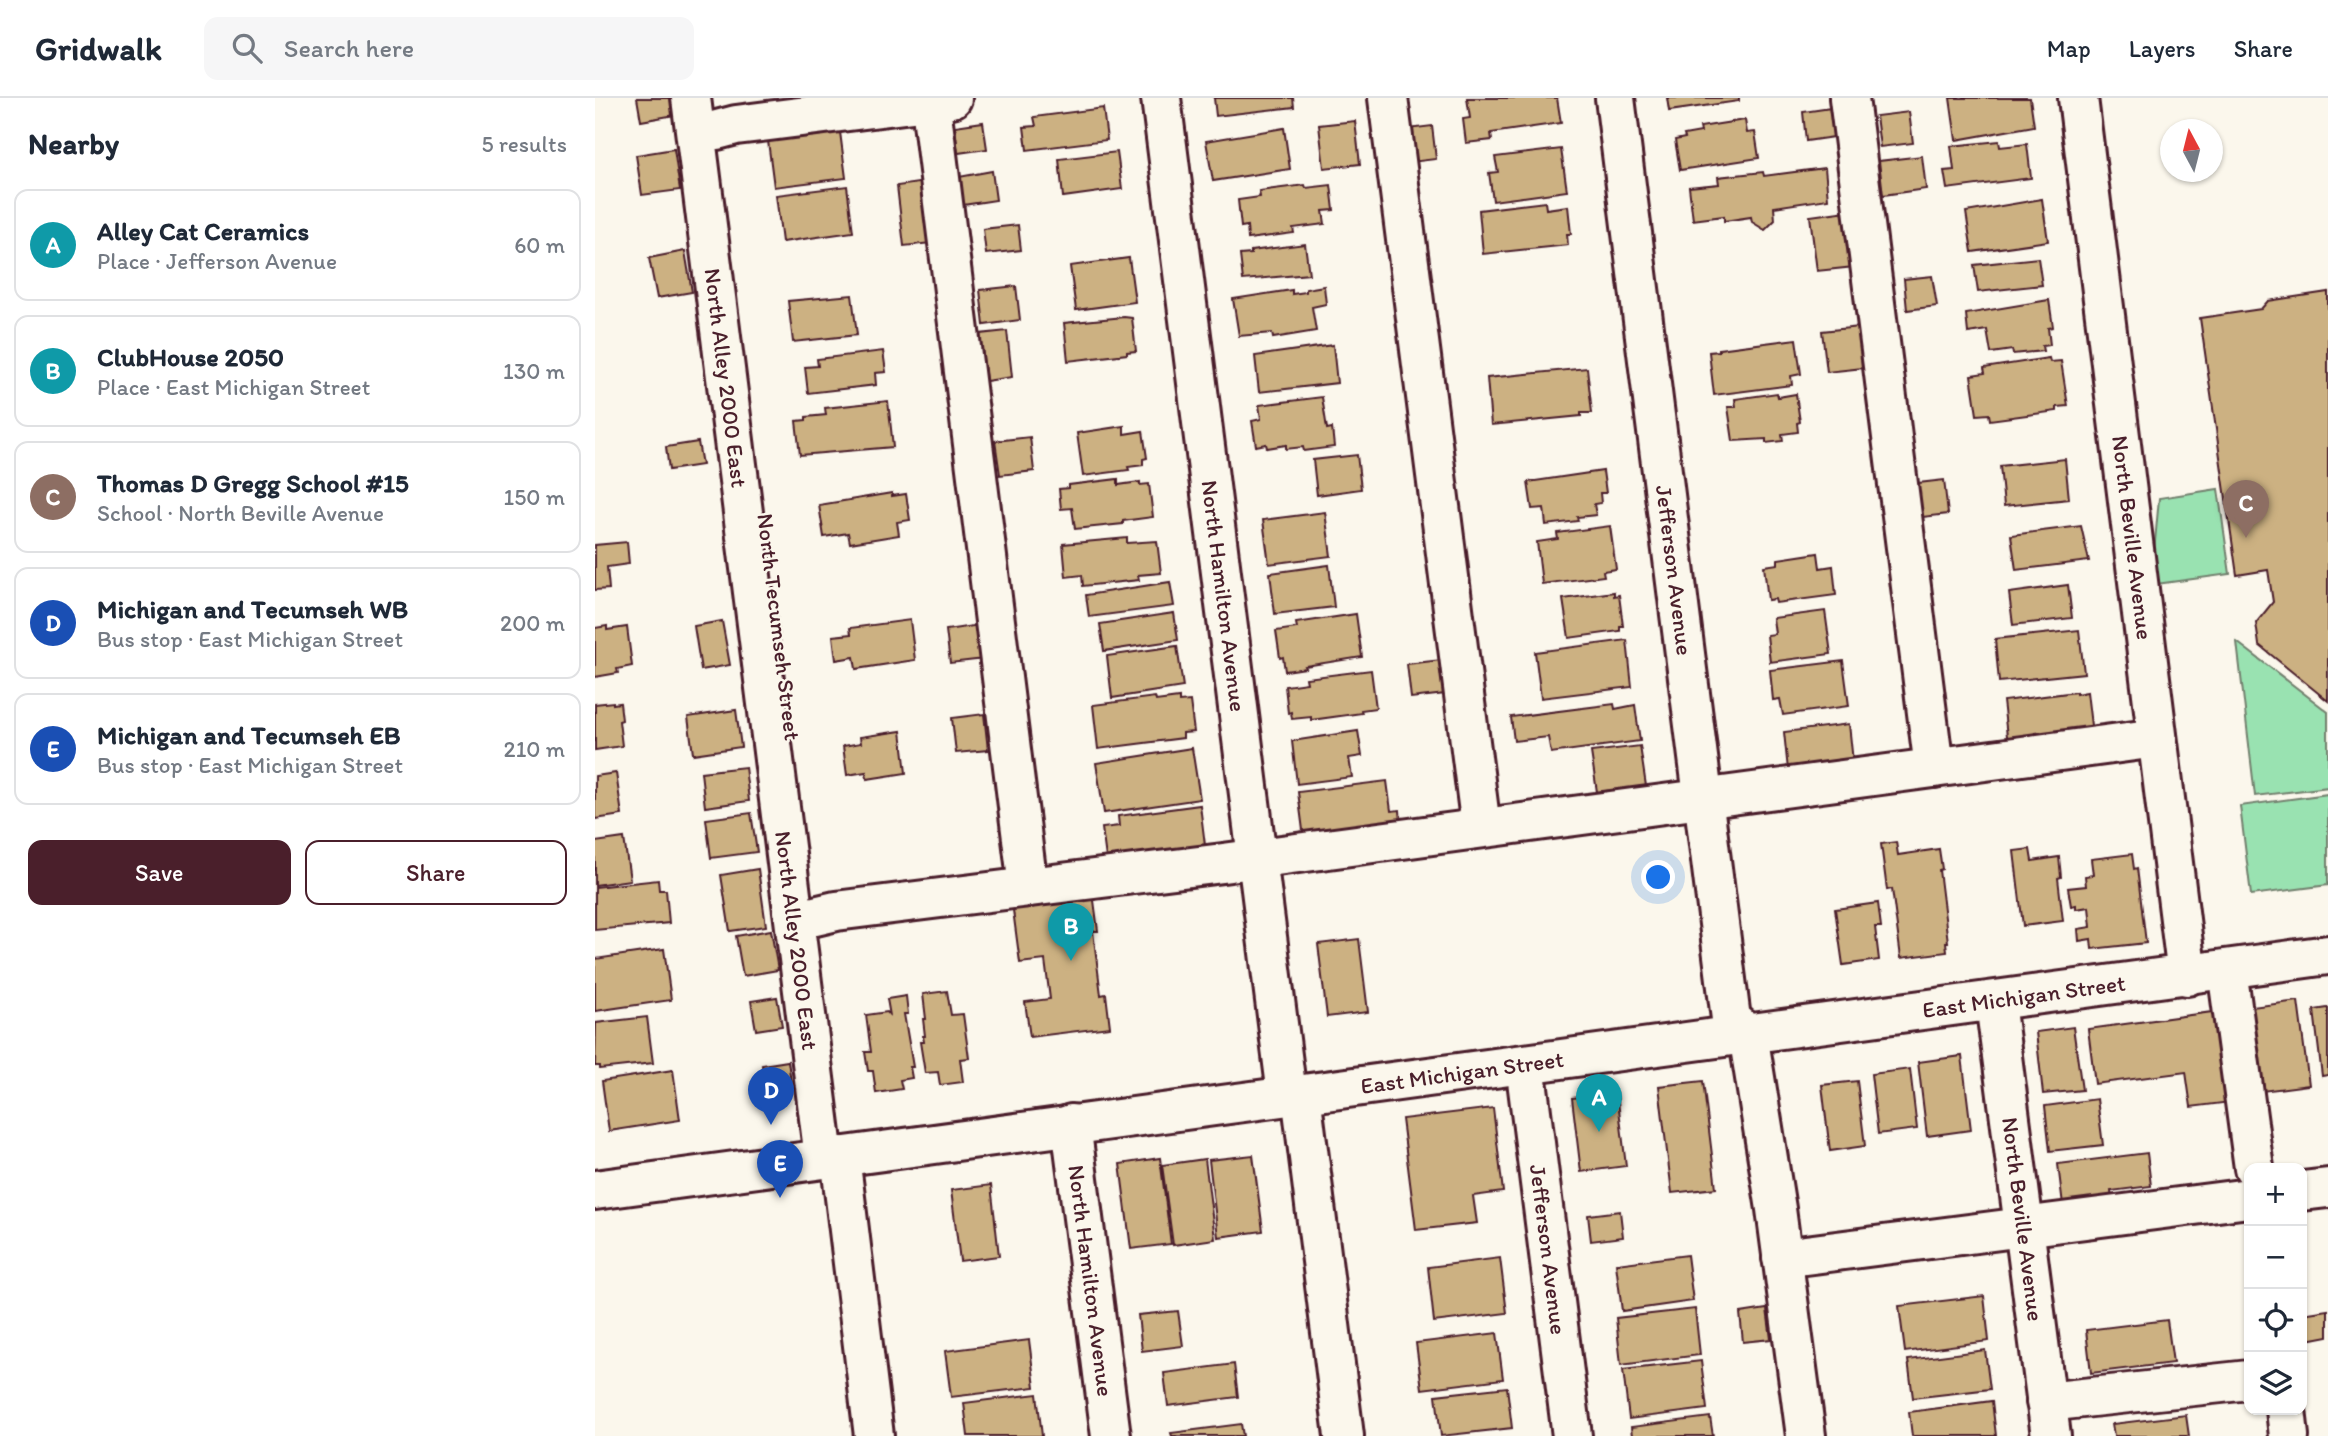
<!DOCTYPE html>
<meta charset="utf-8">
<style>
:root{--surface:#fff;--page:#f6f6f7;--text:#1f2937;--muted:#747a83;--line:#e0e1e3;--accent:#4a1f2b}
body{margin:0;font-family:Itim,sans-serif;background:var(--page);color:var(--text)}
.controls{position:absolute;right:21px;bottom:21px;display:grid;overflow:hidden;border-radius:14px;box-shadow:0 2px 5px #0004}
.controls button{width:63px;height:63px;display:grid;place-items:center;padding:0;border:0;border-bottom:2px solid var(--line);background:var(--surface);color:var(--text);font:35px sans-serif}
.compass{position:absolute;left:1565px;top:21px;width:63px;height:63px;border-radius:50%;background:var(--surface);box-shadow:0 2px 5px #0004;rotate:353deg}
.you{position:absolute;left:1064px;top:780px;width:24px;height:24px;margin:-18px;border:5px solid #fff;border-radius:50%;background:#1a73e8;box-shadow:0 0 0 10px #1a73e833}
.badge{display:grid;place-items:center;width:46px;height:46px;border-radius:50%;background:var(--accent);color:#fff;font-size:23px;font-weight:700}
.pin{position:absolute;translate:-50% -58px;filter:drop-shadow(0 2px 4px #0008)}
.pin::after{content:'';position:absolute;top:37px;width:24px;height:21px;background:inherit;clip-path:polygon(0 0,100% 0,50% 100%)}
.list{margin:0;padding:0;list-style:none}
h2{display:flex;justify-content:space-between;align-items:center;height:91px;margin:0;padding:0 28px;font-size:30px}
h2 small{font-size:23px;font-weight:400;color:var(--muted)}
.list li{display:grid;grid-template-columns:46px 1fr auto;gap:21px;align-items:center;box-sizing:border-box;height:112px;margin:0 14px 14px;padding:0 14px;border:2px solid var(--line);border-radius:14px}
.list b{display:block;font-size:26px;white-space:nowrap}
.list p{margin:0;font-size:23px;white-space:nowrap;color:var(--muted)}
.list em{font-size:23px;font-style:normal;color:var(--muted)}
.actions{display:flex;gap:14px;padding:21px 28px}
.actions a{flex:1;padding:16px 0;border:2px solid var(--accent);border-radius:14px;text-align:center;font-size:24px;color:var(--accent)}
.actions .main{background:var(--accent);color:#fff}
.icon{flex:none;width:38px;height:38px;fill:none;stroke:currentColor;stroke-width:2;stroke-linecap:round;stroke-linejoin:round}
.map{position:relative;flex:none;width:1733px;height:1338px;overflow:hidden}
header{display:flex;align-items:center;gap:42px;box-sizing:border-box;height:98px;padding:0 35px;background:var(--surface);border-bottom:2px solid var(--line)}
header strong{font-size:33px}
nav{display:flex;gap:38px;margin-inline-start:auto;font-size:24px}
.search{width:490px;height:63px;background:var(--page);display:flex;align-items:center;gap:18px;box-sizing:border-box;padding:0 24px;border-radius:14px;color:var(--muted);font-size:26px}
main{display:flex}
aside{flex:1;background:var(--surface)}
.map>svg:first-child{display:block}
</style>
<header>
<strong>Gridwalk</strong>
<div class="search"><svg class="icon" aria-label="search" viewBox="0 0 24 24"><circle cx="10" cy="10" r="6"/><path d="M15 15l6 6"/></svg>Search here</div>
<nav><a>Map</a><a>Layers</a><a>Share</a></nav>
</header>
<main>
<aside>
<h2>Nearby<small>5 results</small></h2>
<ul class="list">
<li><span class="badge" style="background:#0f9aa8">A</span><div><b>Alley Cat Ceramics</b><p>Place · Jefferson Avenue</p></div><em>60 m</em></li>
<li><span class="badge" style="background:#0f9aa8">B</span><div><b>ClubHouse 2050</b><p>Place · East Michigan Street</p></div><em>130 m</em></li>
<li><span class="badge" style="background:#8d6e63">C</span><div><b>Thomas D Gregg School #15</b><p>School · North Beville Avenue</p></div><em>150 m</em></li>
<li><span class="badge" style="background:#1a4fb4">D</span><div><b>Michigan and Tecumseh WB</b><p>Bus stop · East Michigan Street</p></div><em>200 m</em></li>
<li><span class="badge" style="background:#1a4fb4">E</span><div><b>Michigan and Tecumseh EB</b><p>Bus stop · East Michigan Street</p></div><em>210 m</em></li>
</ul>
<div class="actions"><a class="main">Save</a><a>Share</a></div>
</aside>
<div class="map">
<svg width="1733" height="1338" viewBox="0 0 1733 1338">
<rect width="100%" height="100%" fill="#fbf7ec"/>
<filter id="ink" filterUnits="userSpaceOnUse"><feTurbulence type="fractalNoise" baseFrequency=".0143" numOctaves="2"/><feDisplacementMap in="SourceGraphic" scale="14" xChannelSelector="R" yChannelSelector="G"/><feConvolveMatrix kernelMatrix="1 2 1 2 8 2 1 2 1" color-interpolation-filters="sRGB"/></filter>
<g filter="url(#ink)">
<g fill="#99e2b1" stroke="#72806e" stroke-width="2">
<path d="M1623,391l12,85 -74,10 -2,-31 5,-55z"/>
<path d="M1642,544l91,70v75l-73,9z"/>
<path d="M1733,696v91l-77,10 -11,-89z"/>
</g>
<g fill="#ccb182" stroke="#4a1f2b" stroke-width="2">
<path d="M42,0h35l3,17 -34,6z"/>
<path d="M619,0h79l1,9 -78,9z"/>
<path d="M872,0h90l4,25 -70,10 1,7 -26,3 -3,-24 7,-1z"/>
<path d="M1072,0h72v3l-70,10z"/>
<path d="M1355,0h80l4,28 -78,14z"/>
<path d="M1243,9l3,29 -35,5 -3,-29z"/>
<path d="M508,10l4,32 -80,10 -3,-23 12,-1 -2,-9z"/>
<path d="M1314,14l4,31 -33,4 -4,-31z"/>
<path d="M1150,22l2,13 8,-1 4,26 -79,12 -5,-30 10,-2 -1,-3 17,-3 -1,-5z"/>
<path d="M760,23l5,43 -36,4 -5,-43z"/>
<path d="M388,24l4,27 -29,4 -3,-27z"/>
<path d="M837,28l4,33 -33,4 -4,-33z"/>
<path d="M689,30l6,41 -77,12 -7,-40z"/>
<path d="M245,34l6,46 -72,9 -6,-46z"/>
<path d="M1404,43l1,6 27,-3 4,34 -84,11 -3,-18 10,-1 -3,-24z"/>
<path d="M79,51l6,41 -38,5 -6,-40z"/>
<path d="M966,51l6,42 -74,10 -4,-28 9,-1 -3,-15z"/>
<path d="M522,54l5,37 -59,8 -4,-38z"/>
<path d="M1327,58l4,33 -43,6 -4,-34z"/>
<path d="M1230,70l3,31 -54,8 1,13 -10,10 -13,-8 -1,-5 -27,4v-5l-31,4 -4,-33 30,-3 -1,-7 45,-5 1,4z"/>
<path d="M397,73l4,29 -33,5 -4,-28z"/>
<path d="M338,83l7,61 -36,4 -7,-60z"/>
<path d="M710,87l1,3 25,-3 3,25 -11,1 2,13 -32,4 1,5 -46,6 -1,-13 -6,1 -3,-27 22,-3 -1,-6z"/>
<path d="M252,88l6,46 -71,10 -6,-47z"/>
<path d="M1447,101l6,42 -76,11 -6,-40z"/>
<path d="M950,104l1,7 22,-3 3,28h-4l1,11 -85,9 -4,-44z"/>
<path d="M1252,113l7,56 -37,4 -7,-55z"/>
<path d="M423,127l3,25 -35,4 -3,-25z"/>
<path d="M710,146l4,30 -66,6 -3,-25 11,-1v-3z"/>
<path d="M90,153l7,41 -35,6 -8,-40z"/>
<path d="M534,160l6,44 -59,8 -6,-44z"/>
<path d="M1443,160l4,27 -64,7 -4,-27z"/>
<path d="M1337,178l5,30 -30,4 -3,-31z"/>
<path d="M421,188l4,34 -36,5 -4,-35z"/>
<path d="M729,188l2,18 -14,3 4,24 -43,7 -1,-5 -33,3 -6,-37 59,-9v4l14,-2v-3z"/>
<path d="M1733,194v409l-69,-56 -3,-22 17,-21 -5,-32 -31,5 -37,-257 61,-9 7,-8z"/>
<path d="M257,197l5,40 -64,7 -5,-41z"/>
<path d="M1454,202l4,27 -5,1 2,17 -8,1 1,5 -30,3 -1,-4 -21,3 -4,-23 -19,3 -2,-19z"/>
<path d="M529,219l8,1 4,33 -9,1v2l-59,7 -4,-38z"/>
<path d="M1264,229l4,41 -36,4 -5,-41z"/>
<path d="M412,233l5,46 -26,4 -6,-47z"/>
<path d="M1201,241l5,35 -10,2 1,9 -78,10 -5,-43 10,-1v-2z"/>
<path d="M738,247l4,38 -78,9 -4,-36z"/>
<path d="M288,253l3,21 -11,1 1,12 -68,8 -3,-26 13,-1 -1,-7z"/>
<path d="M1454,260l1,4 11,-1 7,45 -11,1v4l-67,9 -1,-6 -12,1 -6,-40 14,-2 -1,-5z"/>
<path d="M992,270l5,45h-11v3l-90,9 -4,-47z"/>
<path d="M1182,295l1,4 18,-3 4,28 -3,1 1,9 -16,2 1,7 -17,2v-4l-33,2 -5,-34h8l-1,-8z"/>
<path d="M727,299l5,32 5,-1 2,19 -30,4 -1,-4 -17,2v-4l-19,3 -1,-4 -10,2 -4,-25 9,-2 -2,-14z"/>
<path d="M293,303l5,46 -93,8 -4,-34 10,-1v-3l20,-2 -1,-7z"/>
<path d="M529,328v8l19,-3 4,27 -4,1v6l-15,2 1,3 -46,6 -6,-43z"/>
<path d="M435,339l4,34 -34,4 -5,-34z"/>
<path d="M103,344l4,23 -33,5 -3,-23z"/>
<path d="M762,357l4,34 -44,6 -4,-35z"/>
<path d="M1470,361l4,40 -65,7 -4,-40z"/>
<path d="M1008,373l3,22h-6l1,10 -7,1 2,11 -19,2 1,4 -32,4 -2,-17 -12,1 -4,-27z"/>
<path d="M523,381v6l22,-3v3l9,-1 4,33 -30,4v3l-48,5 -3,-21 -11,1 -2,-20 10,-1v-3z"/>
<path d="M1349,382l4,34 -34,4 -4,-34z"/>
<path d="M297,395v3l14,-2 4,26 -13,2 2,13 -49,8 -2,-10 -24,4 -5,-32z"/>
<path d="M730,414l6,44 -62,8 -6,-44z"/>
<path d="M1015,428l6,43 -13,2 1,5 -62,8 -5,-42 21,-3 -1,-6z"/>
<path d="M1486,428l8,35 -73,9 -5,-35z"/>
<path d="M532,440v5l30,-2 4,32 -23,2 1,5 -56,6 -1,-11 -16,2 -3,-33z"/>
<path d="M32,444l2,22 -22,3 2,22 -14,1v-45z"/>
<path d="M1223,455l2,15 13,-2 3,29 -60,8 -1,-4 -7,1 -4,-34 14,-2v-5z"/>
<path d="M734,467l5,42 -59,7 -5,-41z"/>
<path d="M575,484l4,24 -85,11 -3,-22z"/>
<path d="M1473,487l4,33 -59,7 -4,-32z"/>
<path d="M1019,494v4l5,-1 4,31h-3v5l-51,7 -6,-39z"/>
<path d="M1230,513l6,43 -61,8 -3,-27 8,-1 -2,-16z"/>
<path d="M579,515l4,27 -74,11 -4,-27z"/>
<path d="M761,516l6,43 -57,9 1,2 -21,3 -2,-14 -3,1 -4,-27 21,-3 -1,-5z"/>
<path d="M315,522l5,40 -59,9 -2,-12 -18,3 -3,-24 18,-2 -1,-6z"/>
<path d="M127,523l8,44 -29,5 -7,-44z"/>
<path d="M385,527l4,34 -34,4 -4,-33z"/>
<path d="M12,528v4l20,-3 5,39 -15,3 1,4 -23,4v-49z"/>
<path d="M1484,532l5,43 -85,9 -4,-43z"/>
<path d="M1032,542l5,47 -91,11 -6,-46z"/>
<path d="M582,548l6,41 -71,11 -5,-42z"/>
<path d="M846,562l4,34 -34,4 -4,-34z"/>
<path d="M1248,563l6,45 -66,9 -3,-16 -7,1 -3,-30z"/>
<path d="M776,572l5,38 -15,2 1,3 -51,7v-3l-19,2 -1,-7 -3,1 -3,-27 22,-3 -1,-5z"/>
<path d="M1481,594v2l11,-2 5,42 -84,11 -5,-44z"/>
<path d="M560,599l1,4 23,-3v4l11,-1 4,31 -11,1v5l-85,11 -5,-44z"/>
<path d="M18,604v2l7,-1 2,17 -3,1 3,25 -27,4v-46z"/>
<path d="M1019,606l1,5 20,-4 5,36 -89,12 -3,-16 -34,4 -3,-24z"/>
<path d="M141,612l5,37 -48,7 -5,-37z"/>
<path d="M389,616l4,36 -32,3 -4,-35z"/>
<path d="M1254,626l4,38 -65,8 -4,-38z"/>
<path d="M306,633l5,42 -39,6 -1,-7 -19,3 -4,-29 18,-3 -1,-6z"/>
<path d="M763,633l4,25 -13,2 3,19 -55,7 -5,-43z"/>
<path d="M1045,648l6,40 -49,6 -6,-40z"/>
<path d="M597,650l8,51 -96,14 -8,-50z"/>
<path d="M150,669l4,34 -44,6 -4,-35z"/>
<path d="M21,675l6,42 -27,4v-43z"/>
<path d="M792,683l4,30 9,-1 1,14 -97,14 -6,-46z"/>
<path d="M605,707l6,48 -100,5 -4,-30 17,-2 -1,-10z"/>
<path d="M156,715l6,39 -46,6 -5,-39z"/>
<path d="M29,740l6,42 -35,5v-43z"/>
<path d="M1301,744l2,13 41,-6 3,20 -3,1 9,72h-2l1,10 -46,6 -9,-69 -5,1 -6,-46z"/>
<path d="M1435,751l2,12 27,-4 2,20 -3,1 5,43 -40,5 -9,-75z"/>
<path d="M1537,756l2,15 3,-1 9,75 -54,6 -1,-10 -12,2 -1,-12 13,-2 -2,-20 -13,2v-4l-5,1 -3,-18 18,-2 -1,-10 8,-1 -2,-16z"/>
<path d="M163,771l8,57 -36,5 -9,-56z"/>
<path d="M63,782l1,10h7l3,33 -74,7v-43z"/>
<path d="M497,787l6,46h-5l8,64 5,-1 4,33 -80,10 -5,-35 25,-3 -5,-39 -25,3 -9,-68z"/>
<path d="M1283,805l3,24h-6l4,33 -36,5 -8,-56z"/>
<path d="M176,832l7,40 -35,6 -7,-40z"/>
<path d="M764,841l9,73 -41,5 -9,-73z"/>
<path d="M69,851l7,51 -76,11v-52z"/>
<path d="M352,893l4,24 12,-1 6,44 -9,1 3,23 -23,3 -2,-13 -13,1 -5,-31h4l-1,-6h2l-2,-17h3l-3,-25z"/>
<path d="M311,898l2,18h-4l9,53h-3l2,11 -12,2 2,9 -26,4 -3,-22h-5l-3,-19h6l-5,-37 21,-3 3,4 -3,-17z"/>
<path d="M182,899l5,29 -26,4 -5,-29z"/>
<path d="M1703,903l11,84 -55,7 -10,-84z"/>
<path d="M1733,910v67l-6,1 -8,-66z"/>
<path d="M1632,912l12,91 -48,6 -5,-35 -91,12 -7,-55z"/>
<path d="M52,919l6,46 -53,6v-3h-5l1,-43z"/>
<path d="M1478,929l9,63 -39,4 -7,-62z"/>
<path d="M1367,958l9,74 -44,6 -9,-74z"/>
<path d="M193,963l4,28 -26,4 -4,-28z"/>
<path d="M1315,971l7,60 -39,5 -7,-60z"/>
<path d="M78,972l7,50 -71,11 -7,-50z"/>
<path d="M1108,983l13,107 -44,5 -13,-107z"/>
<path d="M1262,983l8,65 -35,5 -8,-66z"/>
<path d="M1022,995l9,73 -45,6 -9,-74z"/>
<path d="M1502,1001l6,46 -53,6 -5,-45z"/>
<path d="M898,1010l10,84 -30,4 4,27 -61,7 -14,-111z"/>
<path d="M1552,1055l4,33 -40,5 2,16 -49,6 -6,-49z"/>
<path d="M658,1057l10,76 -45,6 -9,-77z"/>
<path d="M565,1060l11,86 -40,5 -11,-85z"/>
<path d="M610,1061l10,80 -42,6 -11,-80z"/>
<path d="M396,1087l8,71 -39,5 -9,-71z"/>
<path d="M1025,1113l3,26 -32,4 -3,-26z"/>
<path d="M1092,1157l6,46 -71,10 -6,-47z"/>
<path d="M905,1160l7,55 -73,9 -6,-55z"/>
<path d="M1389,1198l5,45 -84,11 -6,-46z"/>
<path d="M1100,1211l5,46 -79,10 -5,-47z"/>
<path d="M1172,1211l4,30 -28,3 -3,-29z"/>
<path d="M1733,1212v26l-26,5v-27z"/>
<path d="M583,1213l5,35 -41,5 -4,-36z"/>
<path d="M1572,1222l6,43 -82,10 -5,-43z"/>
<path d="M902,1235l6,46 -81,10 -6,-46z"/>
<path d="M434,1242l6,47 -84,10 -6,-46z"/>
<path d="M1390,1252l5,39 -77,9 -5,-38z"/>
<path d="M1106,1263l6,48 -78,10 -6,-49z"/>
<path d="M639,1266l4,33 -70,9 -4,-33z"/>
<path d="M912,1289l5,41 -71,8 -5,-41z"/>
<path d="M442,1296l5,42h-74l-4,-33z"/>
<path d="M1397,1303l4,35h-84l-3,-24z"/>
<path d="M1591,1317l3,21h-75l-2,-12z"/>
<path d="M1115,1319l3,19h-81l-1,-9z"/>
<path d="M646,1326l2,12h-71l-1,-3z"/>
</g>
<g fill="none" stroke-linecap="round" stroke-linejoin="round">
<defs>
<g id="minor">
<path id="s1" d="M96,0l133,1060"/>
<path d="M335,0l98,789"/>
<path id="s2" d="M566,0l126,997"/>
<path d="M793,0l93,730"/>
<path id="s3" d="M1020,0l116,921 17,15 28,175 30,227"/>
<path d="M1254,0l85,670"/>
<path id="s4" d="M1483,0l109,878"/>
<path d="M122,32l19,-5 216,-27"/>
<path d="M220,818l21,-5 387,-48 934,-125"/>
<path d="M1632,871l27,199"/>
<path id="s5" d="M1400,904l56,434"/>
<path id="s6" d="M930,966l47,372"/>
<path d="M706,996l43,342"/>
<path id="s7" d="M476,1026l40,312"/>
<path d="M245,1058l34,280"/>
<path d="M1707,1093l26,-3"/>
<path d="M1187,1160l467,-60"/>
<path d="M1451,1304l203,-22"/>
<path d="M1691,1312l3,26"/>
</g>
<g id="major">
<path id="s8" d="M0,1092l1733,-235"/>
</g>
</defs>
<use href="#minor" stroke="#4a1f2b" stroke-width="44"/>
<use href="#major" stroke="#4a1f2b" stroke-width="44"/>
<use href="#minor" stroke="#fbf7ec" stroke-width="38"/>
<use href="#major" stroke="#fbf7ec" stroke-width="38"/>
</g>
</g>
<g text-anchor="middle" stroke-width="5" stroke-linejoin="round" paint-order="stroke">
<g font-size="23" fill="#4a1f2b" stroke="#fbf7ec">
<text dy="8" stroke="none"><textPath href="#s1" startOffset="282">North Alley 2000 East</textPath></text>
<text dy="8" stroke="none"><textPath href="#s4" startOffset="443">North Beville Avenue</textPath></text>
<text dy="8" stroke="none"><textPath href="#s3" startOffset="476">Jefferson Avenue</textPath></text>
<text dy="8" stroke="none"><textPath href="#s2" startOffset="502">North Hamilton Avenue</textPath></text>
<text transform="translate(184 529) rotate(83)" y="8">North Tecumseh Street</text>
<text dy="8" stroke="none"><textPath href="#s1" startOffset="849">North Alley 2000 East</textPath></text>
<text dy="8" stroke="none"><textPath href="#s8" startOffset="1442">East Michigan Street</textPath></text>
<text dy="8" stroke="none"><textPath href="#s8" startOffset="875">East Michigan Street</textPath></text>
<text dy="8" stroke="none"><textPath href="#s5" startOffset="219">North Beville Avenue</textPath></text>
<text dy="8" stroke="none"><textPath href="#s6" startOffset="187">Jefferson Avenue</textPath></text>
<text dy="8" stroke="none"><textPath href="#s7" startOffset="158">North Hamilton Avenue</textPath></text>
</g>
</g>
</svg>
<div class="controls">
<button>+</button>
<button>−</button>
<button><svg class="icon" aria-label="locate" viewBox="0 0 24 24"><circle cx="12" cy="12" r="6"/><path d="M12 2v4M12 18v4M2 12h4M18 12h4"/></svg></button>
<button><svg class="icon" aria-label="layers" viewBox="0 0 24 24"><path d="M12 4l9 5-9 5-9-5zM3 14l9 5 9-5"/></svg></button>
</div>
<svg class="compass" viewBox="-18 -18 36 36"><path d="M0-13l5 13h-10z" fill="#e53935"/><path d="M0 13l5-13h-10z" fill="#747a83"/></svg>
<div class="you"></div>
<div class="pin badge" style="left:1004px;top:1034px;background:#0f9aa8">A</div>
<div class="pin badge" style="left:476px;top:863px;background:#0f9aa8">B</div>
<div class="pin badge" style="left:1651px;top:440px;background:#8d6e63">C</div>
<div class="pin badge" style="left:176px;top:1027px;background:#1a4fb4">D</div>
<div class="pin badge" style="left:185px;top:1100px;background:#1a4fb4">E</div>
</div>
</main>
